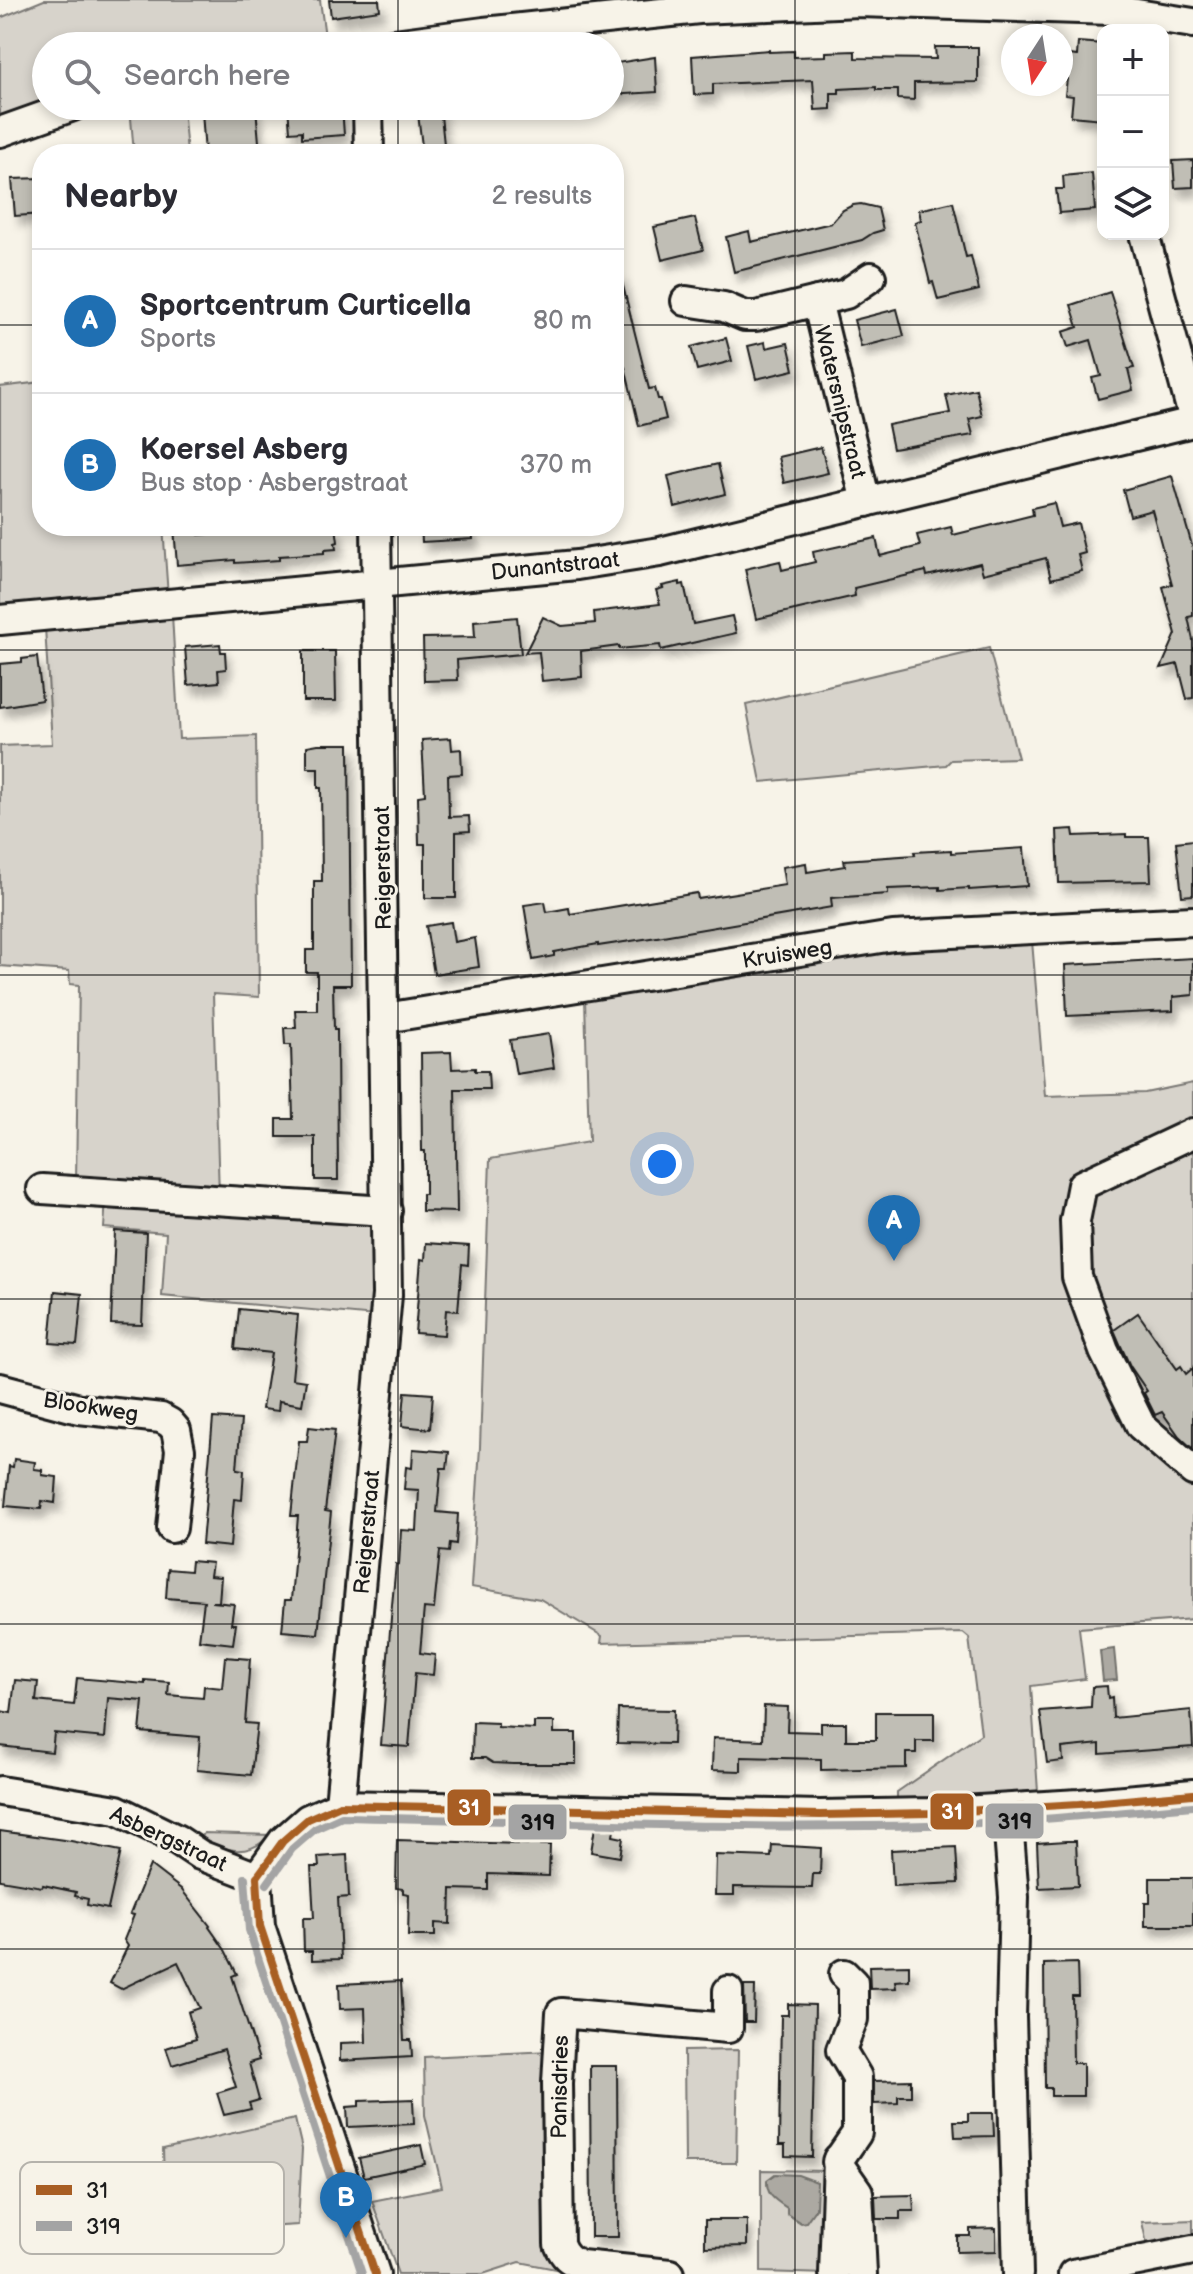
<!DOCTYPE html>
<meta charset="utf-8">
<style>
:root{--surface:#fff;--page:#f7f7f7;--text:#2b2b33;--muted:#7c7c81;--line:#e1e1e2;--accent:#1f6fb2}
body{margin:0;font-family:"Balsamiq Sans",sans-serif;background:var(--page);color:var(--text)}
.controls{position:absolute;right:24px;top:24px;display:grid;overflow:hidden;border-radius:16px;box-shadow:0 4px 12px #0003}
.controls button{width:72px;height:72px;display:grid;place-items:center;padding:0;border:0;border-bottom:2px solid var(--line);background:var(--surface);color:var(--text);font:40px sans-serif}
.compass{position:absolute;left:1001px;top:24px;width:72px;height:72px;border-radius:50%;background:var(--surface);box-shadow:0 4px 12px #0003;rotate:192deg}
.you{position:absolute;left:662px;top:1164px;width:28px;height:28px;margin:-20px;border:6px solid #fff;border-radius:50%;background:#1a73e8;box-shadow:0 0 0 12px #1a73e833}
.badge{display:grid;place-items:center;width:52px;height:52px;border-radius:50%;background:var(--accent);color:#fff;font-size:26px;font-weight:700}
.pin{position:absolute;translate:-50% -66px;filter:drop-shadow(0 2px 4px #0008)}
.pin::after{content:'';position:absolute;top:42px;width:28px;height:24px;background:inherit;clip-path:polygon(0 0,100% 0,50% 100%)}
.list{margin:0;padding:0;list-style:none}
h2{display:flex;justify-content:space-between;align-items:center;height:104px;margin:0;padding:0 32px;font-size:34px}
h2 small{font-size:26px;font-weight:400;color:var(--muted)}
.list li{display:grid;grid-template-columns:52px 1fr auto;gap:24px;align-items:center;box-sizing:border-box;height:144px;padding:0 32px;border-top:2px solid var(--line)}
.list b{display:block;font-size:30px;white-space:nowrap}
.list p{margin:0;font-size:26px;white-space:nowrap;color:var(--muted)}
.list em{font-size:26px;font-style:normal;color:var(--muted)}
.icon{flex:none;width:44px;height:44px;fill:none;stroke:currentColor;stroke-width:2;stroke-linecap:round;stroke-linejoin:round}
.map{position:relative;flex:none;width:1193px;height:2274px;overflow:hidden}
.search{position:absolute;background:var(--surface);box-shadow:0 4px 12px #0003;left:32px;top:32px;width:592px;height:88px;display:flex;align-items:center;gap:20px;box-sizing:border-box;padding:0 28px;border-radius:44px;color:var(--muted);font-size:30px}
.panel{position:absolute;background:var(--surface);box-shadow:0 4px 12px #0003;left:32px;top:144px;width:592px;height:392px;border-radius:32px}
.map>svg:first-child{display:block}
</style>
<div class="map">
<svg width="1193" height="2274" viewBox="0 0 1193 2274">
<defs>
<filter id="shadow"><feDropShadow dx="5" dy="9" stdDeviation="4" flood-color="#0004"/></filter>
</defs>
<rect width="100%" height="100%" fill="#f7f3e8"/>
<filter id="ink" filterUnits="userSpaceOnUse"><feTurbulence type="fractalNoise" baseFrequency=".0125" numOctaves="2"/><feDisplacementMap in="SourceGraphic" scale="16" xChannelSelector="R" yChannelSelector="G"/><feConvolveMatrix kernelMatrix="1 2 1 2 8 2 1 2 1" color-interpolation-filters="sRGB"/></filter>
<g filter="url(#ink)">
<g fill="#d7d3cb" stroke="#7a7874" stroke-width="2">
<path d="M44,0h276l6,44 -280,2v60l-46,15v-103z"/>
<path d="M130,106h53l4,48h-53z"/>
<path d="M42,382v144h121l5,70 -168,17v-226z"/>
<path d="M172,614l7,125 77,-3 3,261 -46,-3 6,202 157,9 -1,111 -213,-20 4,-63 -62,-5 3,-44 -31,-3 3,-196 -9,-1 -1,-13 -69,-5v-220l52,-2 -7,-117z"/>
<path d="M989,648l29,110 -67,2 -5,5 -185,17 -15,-77z"/>
<path d="M1032,941l13,155 100,-3 48,-10v536l-114,9 6,51 -54,7 7,106 -141,7v-7l84,-58 -12,-96 -6,-5 -362,10 1,-7 -62,-37 -69,-12 9,-140 10,-288 99,-17 -4,-143 322,-50z"/>
<path d="M204,1833l67,2c-23,22 -45,18 -69,2z"/>
<path d="M738,2050l-2,113h-51l-1,-112z"/>
<path d="M551,2051l25,222 -56,-11 -37,12h-85l-26,-73 70,-14 -17,-72 -1,-58z"/>
<path d="M295,2119l7,30 -4,76 -66,4 -67,-16 -2,-64z"/>
<path d="M761,2170l72,1 -4,103 -68,-2z"/>
<path d="M1193,2220v21l-45,8 -6,-27z"/>
</g>
<g fill="#aca9a2" stroke="#72716c" stroke-width="2">
<path d="M1114,1649l3,31 -14,1 -3,-30z"/>
<path d="M775,2174l23,1 19,7 -1,26 -10,14 -5,1 -14,-9v-6c-12,-8 -21,-13 -20,-28z"/>
</g>
<g fill="#c0beb5" stroke="#1c1c1c" stroke-width="2" filter="url(#shadow)">
<path d="M329,0h50l1,10 -49,7z"/>
<path d="M1078,42l25,2v75l-32,-3 2,-20 -8,-1 5,-40 7,1z"/>
<path d="M935,47h43v35l-64,1v17l-16,-1v-9h-22v-3l-37,2v4h-8v16l-16,1 -2,-30 -100,4v10l-19,1 -2,-39 77,-6v2l25,-1v6l32,-1v-4l29,-1v7l81,1z"/>
<path d="M655,57l2,35 -47,3v-31z"/>
<path d="M288,106h54l2,29 -42,3v-7l-12,1z"/>
<path d="M417,106h23l5,48h-22z"/>
<path d="M256,107l4,47h-55l-3,-43z"/>
<path d="M1193,160v27l-18,1 -2,-27z"/>
<path d="M1092,173l3,37 -36,3 -3,-24h8l-1,-13z"/>
<path d="M42,178v36l-27,2 -3,-37z"/>
<path d="M953,202l13,55 5,-1 8,34 -41,10 -5,-18 -3,1 -15,-61 6,-2 -2,-10z"/>
<path d="M861,204l17,4 5,22 -10,3 -11,7 -128,32 -8,-35 23,-6 2,11 80,-19 12,-13 10,-5z"/>
<path d="M695,218l8,32 -41,10 -8,-33z"/>
<path d="M620,274l29,115 6,-1 3,11h3l5,20 -27,7 -14,-59 -7,1 -4,-18v-75z"/>
<path d="M1110,292l24,76 -6,1 5,21 -35,9 -6,-21 9,-2 -10,-36 -23,7 -5,-15 15,-5 -7,-22z"/>
<path d="M897,309l7,27 -43,11 -7,-27z"/>
<path d="M726,338l6,23 -35,9 -6,-23z"/>
<path d="M765,342l1,6 22,-5 6,27 -38,9 -8,-33z"/>
<path d="M976,389l6,27 -13,3 4,16 -80,14 -5,-24 62,-12 -4,-18z"/>
<path d="M821,447l7,26 -44,10 -6,-26z"/>
<path d="M718,464l7,30 -50,13 -7,-31z"/>
<path d="M1172,476l21,73v67l-5,1 5,23v58l-6,1 -9,-35 -17,4 15,-34 -13,-47 9,-3 -20,-74 -22,6 -7,-26z"/>
<path d="M1054,503l6,24 18,-4 7,30 -7,2 4,16 -31,8 -5,-21 -63,16 -3,-11 -53,13 -1,-5 -72,17 1,8 -99,23 -11,-50 35,-8 2,9 33,-8 -2,-10 63,-14 4,18 40,-10 -3,-11 34,-8 2,8 80,-20 -1,-7z"/>
<path d="M198,526l1,9 33,-3v-6h104l2,16 -3,1 1,6 -12,1v3l-45,3v4l-44,3v-3l-58,5 -3,-37z"/>
<path d="M421,526h51l1,13 -51,3z"/>
<path d="M680,582v3l4,-1 9,40 39,-8 4,17 -75,17 -1,-5 -41,4v-3l-38,5 1,26 -40,4 -3,-29 -14,1 18,-36 19,9 33,-3 -1,-11 66,-8 -4,-14 7,-2 -1,-2z"/>
<path d="M517,617l4,37 -64,6 1,20 -34,1 -1,-43 52,-1 -1,-16z"/>
<path d="M220,644l1,8h4l1,17 -8,1 1,12 -31,3 -3,-38z"/>
<path d="M303,651h32l1,50h-33z"/>
<path d="M37,657l5,43 -42,7v-43l22,-2v-3z"/>
<path d="M451,738l1,12 9,-1 1,25 -14,1 1,42 20,-1 1,15 -14,1v66h-31v-54h-6l-1,-48 7,-1 -3,-55z"/>
<path d="M318,744h31l2,241h-18l1,45h3l1,150h-23v-43h-38v-18h16l-2,-74h-6l-1,-17h12l-1,-18h22v-38h-11v-22h8v-69h8l-1,-93h-3v-20h-11v-22z"/>
<path d="M1073,829l1,7 52,-2v3h23l2,44 -92,2 -2,-53z"/>
<path d="M1193,840v55l-11,1 -6,-54z"/>
<path d="M1024,848l3,38 -58,4v-2l-29,2v-3l-52,2v5l-57,4 1,9 -175,30 -59,9v-2l-44,8v4l-21,4 -9,-55 21,-3 2,10 22,-4 1,6 127,-21 1,6 87,-14 -3,-18 24,-4 1,9 38,-6 -1,-6 71,-5 -1,-3 37,-2v3z"/>
<path d="M451,922l3,20 21,-4 4,29 -45,7 -8,-48z"/>
<path d="M1193,958v37l-20,2v14l-106,5 -2,-51z"/>
<path d="M549,1034l5,34 -38,6 -6,-34z"/>
<path d="M451,1052l1,17 23,-1v3h13l1,18h-34l2,123 -35,-1v-17h3v-43h-3l-1,-98z"/>
<path d="M115,1231l31,2 -4,92 -31,-1z"/>
<path d="M426,1243l43,3 -1,19 -6,-1 -4,47 -12,-1 -2,25 -29,-2 6,-74 4,1z"/>
<path d="M55,1291l27,3 -5,51 -27,-2z"/>
<path d="M239,1309l59,6 -6,64 14,2 -4,24 -23,-4 -1,10 -16,-2 9,-56 -36,-4z"/>
<path d="M1138,1313l39,56 4,-3 5,8 7,-6v81l-14,-13 -17,-24 -7,3 -11,-22 3,-2 -17,-25 -10,-22 -6,-14z"/>
<path d="M405,1392l28,2 -3,35 -28,-3z"/>
<path d="M213,1418l28,2 -4,49 7,1 -2,30 -8,-1 -4,48 -28,-3z"/>
<path d="M309,1427l26,3 -10,81 6,1 -13,122 -36,-3 3,-31h6l7,-84h-7l8,-75h8z"/>
<path d="M413,1449l36,3 -2,16h-6l-4,44 21,2 -2,30 -6,-1 -1,9 -9,-1 -6,58 -10,-1 -4,45 15,2 -2,20 -18,-2 -6,74 -28,-2 11,-140 4,-41 3,1 2,-35 16,1 2,-41 -15,-1 2,-22 6,1z"/>
<path d="M14,1459l21,3 -1,7 8,1v5l15,2 -2,26 -13,-2 -1,8 -36,-3 4,-40 4,1z"/>
<path d="M191,1561l21,2 -2,13 11,1 -2,25h-7l22,2 -3,20h5l-3,20 -34,-4 5,-39 -38,-3 2,-29 22,2z"/>
<path d="M225,1657l25,2 -5,64 12,1 -6,51 -54,-5 3,-33 -60,-5 3,-31 -35,-3 -3,40 -51,-5 -2,19 -52,-6v-35l11,2 4,-33 23,2 -2,19 38,4 3,-27 68,6v-4l24,2 -1,13 35,3 1,-12 18,2z"/>
<path d="M1107,1686l1,12 4,-1 1,21 78,-8 2,37 -93,7v-10l-38,4 1,13 -16,2 -7,-52 51,-4 1,-20z"/>
<path d="M764,1706l24,1 -1,24 34,1v-9h25v17h30v-28h58v29h-18v12h-10v15l-85,2v-11l-80,-2v14l-29,-1 1,-32 50,2z"/>
<path d="M618,1709l56,1 -1,34 -56,-1z"/>
<path d="M473,1722l25,1v4l36,2v-7h20v11h22v31h-63l-20,-1 -8,-5h-13z"/>
<path d="M595,1827l19,3 -1,6 10,2 -3,19 -29,-5z"/>
<path d="M0,1831l71,10 50,10 -13,58 -21,-4 1,-6 -13,-3 1,-4 -33,-7 -1,2 -42,-7z"/>
<path d="M397,1840l153,5 -1,31 -61,-2v16l-37,-1 -1,35 -15,-1v13h-27l1,-42 -6,-1v-4l-7,-1z"/>
<path d="M1066,1841h10l2,45 -39,2 -2,-45z"/>
<path d="M772,1845l49,3 -1,26h-7l-1,14 -78,-1v8h-19l1,-40 55,2z"/>
<path d="M956,1847l2,36 -65,3 -2,-36z"/>
<path d="M347,1855l2,42 -11,1 3,61 -29,1v-9h-8l-1,-33h11l-3,-51h8l-1,-10z"/>
<path d="M150,1865l31,24 29,37 -1,1 16,23 12,24 -5,2 27,84 -10,3 10,37 -10,3 2,6 -27,6 -7,-22 19,-6 -12,-38 -52,16 -6,-17 30,-9 -8,-27 12,-4 -22,-46 -57,27 -11,-6 18,-37 -4,-6 10,-25 -4,-1z"/>
<path d="M1150,1878h43v48h-48v-23h5z"/>
<path d="M1077,1963l1,33h-6l1,67h10v33h-32v-8h-6l-1,-124z"/>
<path d="M909,1965v15l-14,1 1,7 -26,1 -1,-23z"/>
<path d="M401,1981l3,59h7l1,17 -72,4v-18l26,-1 -1,-34 -25,1 -1,-25z"/>
<path d="M744,1986h11l-1,36h-9z"/>
<path d="M788,2004l27,1 -3,152 -27,-1v-11h-6l2,-130h7z"/>
<path d="M590,2066h27l1,171h-27z"/>
<path d="M911,2080v16h-13v7l-24,1v-23z"/>
<path d="M413,2099l1,25 -66,3 -1,-20 12,-1v-5z"/>
<path d="M968,2113h25l1,23 -39,1 -1,-16h14z"/>
<path d="M421,2145l4,19 -61,13 -5,-19z"/>
<path d="M913,2195l1,16h-14v8h-24l-1,-23z"/>
<path d="M705,2220h42v26l-42,1z"/>
<path d="M996,2228v23l-39,1v-16h13v-7z"/>
</g>
<g fill="none" stroke-linecap="round" stroke-linejoin="round">
<defs>
<g id="minor">
<path d="M379,46l105,-14 215,-23 160,-7 253,8 81,13"/>
<path d="M368,106l1,48"/>
<path d="M0,132l73,-26"/>
<path d="M1144,234l49,182"/>
<path d="M686,301l38,6 21,9h11l90,-22 25,-17"/>
<path d="M817,301l49,201"/>
<path d="M0,620l577,-55 83,-13 533,-130"/>
<path d="M385,1018l508,-82 300,-15"/>
<path d="M1193,1133l-111,52 -7,36 2,56 27,74 37,75 52,45"/>
<path d="M42,1189l345,22"/>
<path d="M0,1388l79,21 82,9 9,5 6,7 4,20 -8,78"/>
<path d="M0,1791l117,19 59,29 24,16 57,22"/>
<path d="M340,1805l47,-510 -11,-769"/>
<path d="M1007,1809l7,88 -3,120 7,257"/>
<path d="M257,1877l26,-36 25,-22 32,-14 480,10 110,-2 149,-9 114,-10"/>
<path d="M257,1877l3,49 115,348"/>
<path d="M844,1974l9,9v36l-12,31 16,27v56l-20,29 21,30 4,82"/>
<path d="M670,2274l-89,-9c-12,-5 -17,-9 -22,-21l-2,-161 4,-70 167,15v-37"/>
<path d="M834,2274l4,-115"/>
<path d="M1073,2274l120,-24"/>
</g>
</defs>
<use href="#minor" stroke="#1c1c1c" stroke-width="34"/>
<use href="#minor" stroke="#f7f3e8" stroke-width="28"/>
<defs>
<g id="bus-1">
<path d="M257,1877l26,-36 25,-22 32,-14 480,10 110,-2 149,-9 114,-10"/>
<path d="M257,1877l3,49 115,348"/>
</g>
<g id="bus-2">
<path d="M245,1878l4,52 113,344"/>
<path d="M267,1884l25,-35 23,-20 27,-12c195,4 390,13 584,8 89,-2 178,-11 267,-19"/>
</g>
</defs>
<use href="#bus-1" stroke="#f7f3e8" stroke-width="14"/>
<use href="#bus-2" stroke="#f7f3e8" stroke-width="14"/>
<use href="#bus-1" stroke="#a85e24" stroke-width="8"/>
<use href="#bus-2" stroke="#a4a4a4" stroke-width="8"/>
</g>
</g>
<path fill="none" stroke="#1c1c1c" stroke-width="2" stroke-opacity="0.55" d="M398,0v46M795,0v2274M398,106v48M0,325h42M614,325h579M398,526v1748M0,650h1193M0,975h1193M0,1299h1193M0,1624h1193M0,1949h1193"/>
<g text-anchor="middle" stroke-width="6" stroke-linejoin="round" paint-order="stroke">
<g font-size="22" fill="#1c1c1c" stroke="#f7f3e8">
<text transform="translate(841 402) rotate(76)" y="8">Watersnipstraat</text>
<text transform="translate(555 565) rotate(-6)" y="8">Dunantstraat</text>
<text transform="translate(382 868) rotate(-91)" y="8">Reigerstraat</text>
<text transform="translate(787 953) rotate(-9)" y="8">Kruisweg</text>
<text transform="translate(91 1406) rotate(9)" y="8">Blookweg</text>
<text transform="translate(366 1532) rotate(-85)" y="8">Reigerstraat</text>
<text transform="translate(169 1838) rotate(25)" y="8">Asbergstraat</text>
<text transform="translate(559 2087) rotate(-89)" y="8">Panisdries</text>
</g>
</g>
<rect x="20" y="2162" width="264" height="92" rx="12" fill="#f7f3e8" stroke="#b5b2ab" stroke-width="2"/>
<rect x="36" y="2185" width="36" height="10" fill="#a85e24"/>
<rect x="36" y="2221" width="36" height="10" fill="#a4a4a4"/>
<g font-size="22" fill="#1c1c1c">
<text x="86" y="2198">31</text>
<text x="86" y="2234">319</text>
</g>
<g stroke="#f7f3e8" stroke-width="3">
<rect x="446" y="1788" width="46" height="39" rx="8" fill="#a85e24"/>
<rect x="929" y="1792" width="46" height="39" rx="8" fill="#a85e24"/>
<rect x="984" y="1802" width="61" height="38" rx="8" fill="#a4a4a4"/>
<rect x="507" y="1803" width="61" height="38" rx="8" fill="#a4a4a4"/>
</g>
<g font-size="22" text-anchor="middle" font-weight="bold" fill="#fff">
<text x="469" y="1815">31</text>
<text x="952" y="1819">31</text>
</g>
<g font-size="22" text-anchor="middle" font-weight="bold" fill="#111">
<text x="1015" y="1829">319</text>
<text x="538" y="1830">319</text>
</g>
</svg>
<div class="controls">
<button>+</button>
<button>−</button>
<button><svg class="icon" aria-label="layers" viewBox="0 0 24 24"><path d="M12 4l9 5-9 5-9-5zM3 14l9 5 9-5"/></svg></button>
</div>
<svg class="compass" viewBox="-18 -18 36 36"><path d="M0-13l5 13h-10z" fill="#e53935"/><path d="M0 13l5-13h-10z" fill="#7c7c81"/></svg>
<div class="you"></div>
<div class="pin badge" style="left:894px;top:1261px">A</div>
<div class="pin badge" style="left:346px;top:2238px">B</div>
<div class="search"><svg class="icon" aria-label="search" viewBox="0 0 24 24"><circle cx="10" cy="10" r="6"/><path d="M15 15l6 6"/></svg>Search here</div>
<section class="panel">
<h2>Nearby<small>2 results</small></h2>
<ul class="list">
<li><span class="badge">A</span><div><b>Sportcentrum Curticella</b><p>Sports</p></div><em>80 m</em></li>
<li><span class="badge">B</span><div><b>Koersel Asberg</b><p>Bus stop · Asbergstraat</p></div><em>370 m</em></li>
</ul>
</section>
</div>
